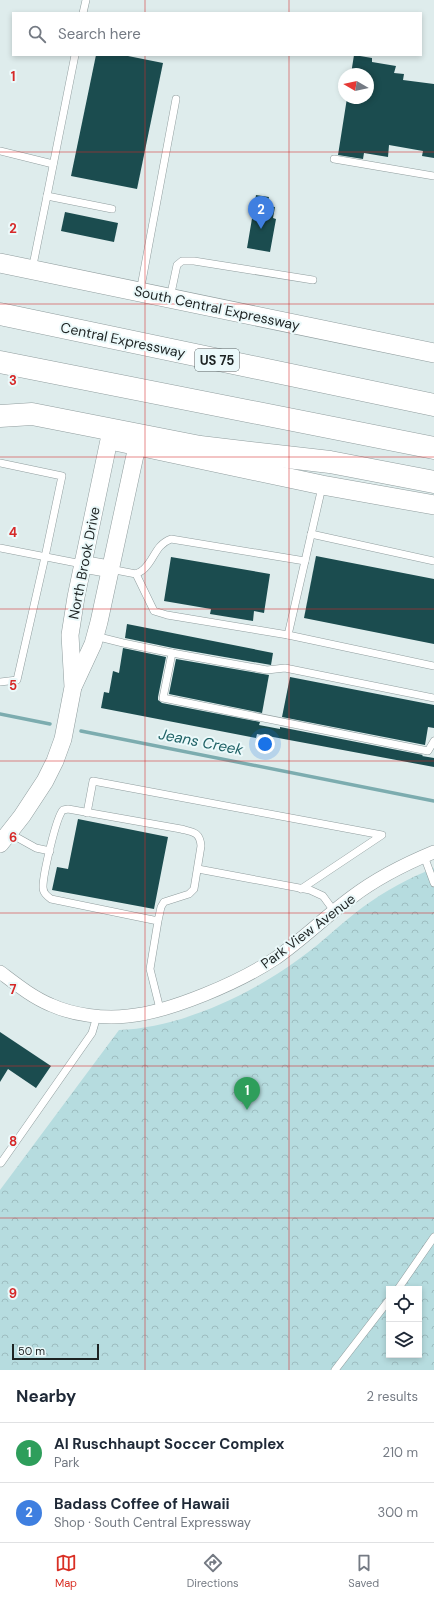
<!DOCTYPE html>
<meta charset="utf-8">
<style>
:root{--surface:#fff;--page:#f2f2f3;--text:#1f2937;--muted:#747a83;--line:#e0e1e3;--accent:#d93025}
body{margin:0;font-family:"DM Sans",sans-serif;background:var(--page);color:var(--text)}
.controls{position:absolute;right:12px;bottom:12px;display:grid;overflow:hidden;border-radius:0px;box-shadow:0 2px 6px #0003}
.controls button{width:36px;height:36px;display:grid;place-items:center;padding:0;border:0;border-bottom:1px solid var(--line);background:var(--surface);color:var(--text);font:20px sans-serif}
.compass{position:absolute;left:338px;top:68px;width:36px;height:36px;border-radius:50%;background:var(--surface);box-shadow:0 2px 6px #0003;rotate:279deg}
.scale{position:absolute;left:12px;bottom:10px;width:87px;box-sizing:border-box;padding-left:4px;border:2px solid #1d2323;border-top:0;font-size:11px;line-height:14px;white-space:nowrap;color:#1d2323;-webkit-text-stroke:3px #ebf9fa;paint-order:stroke}
.you{position:absolute;left:265px;top:744px;width:14px;height:14px;margin:-10px;border:3px solid #fff;border-radius:50%;background:#1a73e8;box-shadow:0 0 0 6px #1a73e833}
.badge{display:grid;place-items:center;width:26px;height:26px;border-radius:50%;background:var(--accent);color:#fff;font-size:13px;font-weight:700}
.pin{position:absolute;translate:-50% -33px;filter:drop-shadow(0 1px 2px #0008)}
.pin::after{content:'';position:absolute;top:21px;width:14px;height:12px;background:inherit;clip-path:polygon(0 0,100% 0,50% 100%)}
.list{margin:0;padding:0;list-style:none}
h2{display:flex;justify-content:space-between;align-items:center;height:52px;margin:0;padding:0 16px;font-size:17px}
h2 small{font-size:13px;font-weight:400;color:var(--muted)}
.list li{display:grid;grid-template-columns:26px 1fr auto;gap:12px;align-items:center;box-sizing:border-box;height:60px;padding:0 16px;border-top:1px solid var(--line)}
.list b{display:block;font-size:15px;white-space:nowrap}
.list p{margin:0;font-size:13px;white-space:nowrap;color:var(--muted)}
.list em{font-size:13px;font-style:normal;color:var(--muted)}
.icon{flex:none;width:22px;height:22px;fill:none;stroke:currentColor;stroke-width:2;stroke-linecap:round;stroke-linejoin:round}
.map{position:relative;flex:none;width:434px;height:1370px;overflow:hidden}
.search{position:absolute;background:var(--surface);box-shadow:0 2px 6px #0003;left:12px;right:12px;top:12px;height:44px;display:flex;align-items:center;gap:10px;box-sizing:border-box;padding:0 14px;border-radius:0px;color:var(--muted);font-size:15px}
.sheet{height:172px;background:var(--surface)}
nav{display:flex;justify-content:space-around;align-items:center;box-sizing:border-box;height:56px;border-top:1px solid var(--line);background:var(--surface);font-size:11px;color:var(--muted)}
nav a{display:grid;justify-items:center;gap:2px}
nav .on{color:var(--accent)}
.map>svg:first-child{display:block}
</style>
<div class="map">
<svg width="434" height="1370" viewBox="0 0 434 1370">
<defs>
<pattern id="park-crowns" width="20" height="18" patternUnits="userSpaceOnUse"><rect width="20" height="18" fill="#b6dcdf"/><path d="M2 6a3 3 0 1 1 6 0M12 15a3 3 0 1 1 6 0" fill="none" stroke="#9cbcbf"/></pattern>
</defs>
<rect width="100%" height="100%" fill="#deecec"/>
<path fill="url(#park-crowns)" fill-rule="evenodd" d="M434,868v502h-434v-180l119,-160c61,-2 131,-35 180,-71 23,-16 42,-36 64,-52 22,-16 46,-29 71,-39zM389,1289h30v66h-30z"/>
<g fill="none" stroke-linecap="round" stroke-linejoin="round">
<g stroke="#7cacaf" stroke-width="3.5">
<path d="M0,714l50,10"/>
<path d="M81,731l353,70"/>
</g>
</g>
<g fill="#1b4c4f">
<path d="M96,55h27l40,8 -26,126 -66,-13z"/>
<path d="M354,55l18,3v4l24,4 -2,7 10,1 -1,6 31,4v74l-12,-2 1,-5 -34,-6 -1,12 -24,-4 -1,6 -25,-4 9,-57h21v-24h-17z"/>
<path d="M256,195l13,2 -2,9 8,1 -2,11 3,1 -6,33 -23,-4z"/>
<path d="M65,212l53,11 -4,19 -53,-11z"/>
<path d="M316,556l118,23v65l-130,-26z"/>
<path d="M171,557l99,17 -6,39 -10,-2 -1,10 -43,-7 1,-5 -47,-8z"/>
<path d="M127,624l146,29 -2,12 -98,-17 -48,-10z"/>
<path d="M123,648l43,9 -8,40v3l4,3 98,19 -1,3 21,4v-2l143,28 -1,1 12,2v9l-177,-33 -1,4 -155,-30 3,-16 5,1 4,-22 6,2z"/>
<path d="M176,659l93,16 -7,38 -93,-19z"/>
<path d="M290,677l144,28v23l-6,-1 -3,18 -143,-28z"/>
<path d="M78,819l90,18 -14,72 -102,-19 5,-23 11,2z"/>
<path d="M0,1032l51,34 -15,22 -28,-19 -8,13z"/>
</g>
<g fill="none" stroke-linecap="round" stroke-linejoin="round">
<defs>
<g id="service">
<path d="M83,13l3,-13"/>
<path d="M0,151l53,13"/>
<path d="M334,159l100,17"/>
<path d="M47,196l28,-141"/>
<path d="M32,270l15,-74 65,13"/>
<path d="M140,292l36,-193"/>
<path d="M170,298l7,-33 5,-4h12l119,19"/>
<path d="M0,463l62,13 -17,81 -28,123 -17,2"/>
<path d="M311,534l123,27"/>
<path d="M0,548l82,16"/>
<path d="M110,569l26,5c2,-1 6,-3 8,-5 11,-10 11,-24 27,-30l134,22"/>
<path d="M136,574l18,37 13,4 121,20 146,31"/>
<path d="M288,635l34,-148"/>
<path d="M95,636l28,7 49,10 -9,45 265,53 6,-10"/>
<path d="M172,653l95,17 18,-2 149,30"/>
<path d="M87,813l6,-32 289,54 -81,54"/>
<path d="M9,833l27,15 14,3"/>
<path d="M424,856l10,27"/>
<path d="M198,869l112,21 13,6 11,15"/>
<path d="M158,921l3,-14 3,-5 25,-8 5,-5 7,-43c-1,-14 -8,-14 -20,-17l-113,-20 -5,1c-7,7 -20,65 -20,77 0,6 4,9 8,12l107,22 -8,48 10,40"/>
<path d="M1,1163l91,-130 5,-17"/>
<path d="M398,1289l36,-52"/>
<path d="M335,1370l54,-70"/>
</g>
<path id="minor" d="M0,972c16,12 32,25 51,33 22,10 53,14 77,11 43,-4 112,-34 148,-58 27,-19 50,-42 76,-61 25,-19 53,-33 82,-45"/>
<g id="tertiary">
<path d="M82,564l28,5"/>
<path d="M74,685l19,-41 6,-22 38,-176"/>
<path d="M0,844l22,-28 23,-35 10,-20 8,-22 10,-52 -3,-52 6,-38 33,-157"/>
</g>
<g id="secondary">
<path d="M0,263l434,90"/>
<path d="M115,441l207,44 112,20"/>
</g>
<g id="motorway">
<path d="M0,314l434,91"/>
<path d="M0,362l434,86"/>
<path d="M0,416l32,-2 168,33 130,15 104,20"/>
</g>
</defs>
<use href="#service" stroke="#909d9e" stroke-width="8"/>
<use href="#minor" stroke="#909d9e" stroke-width="14"/>
<use href="#tertiary" stroke="#909d9e" stroke-width="18"/>
<use href="#secondary" stroke="#909d9e" stroke-width="20"/>
<use href="#motorway" stroke="#909d9e" stroke-width="23"/>
<use href="#service" stroke="#fff" stroke-width="7"/>
<use href="#minor" stroke="#fff" stroke-width="13"/>
<use href="#tertiary" stroke="#fff" stroke-width="17"/>
<use href="#secondary" stroke="#fff" stroke-width="19"/>
<use href="#motorway" stroke="#fff" stroke-width="22"/>
</g>
<path fill="none" stroke="#d62828" stroke-width="1" stroke-opacity="0.55" d="M145,0v13M289,0v13M145,55v1315M289,55v1315M0,152h434M0,304h434M0,457h434M0,609h434M0,761h434M0,913h434M0,1066h434M0,1218h434"/>
<g text-anchor="middle" stroke-width="4" stroke-linejoin="round" paint-order="stroke">
<rect fill="#ebf9fa" stroke="#5b6364" stroke-width="1" x="195" y="349" width="44" height="22" rx="3"/>
<g font-size="13" font-weight="bold" fill="#1d2323">
<text x="217" y="365">US 75</text>
</g>
<g font-size="14" fill="#1d2323" stroke="#ebf9fa">
<text transform="translate(217 308) rotate(12)" y="5">South Central Expressway</text>
<text transform="translate(123 340) rotate(12)" y="5">Central Expressway</text>
<text transform="translate(84 563) rotate(-79)" y="5">North Brook Drive</text>
<text transform="translate(308 931) rotate(-37)" y="5">Park View Avenue</text>
</g>
<g font-size="15" font-style="italic" fill="#206266" stroke="#ebf9fa">
<text transform="translate(201 742) rotate(11)" y="5">Jeans Creek</text>
</g>
</g>
<g font-size="13" text-anchor="middle" font-weight="bold" fill="#d62828" stroke="#ebf9fa" stroke-width="4" stroke-linejoin="round" paint-order="stroke">
<text x="13" y="81">1</text>
<text x="13" y="233">2</text>
<text x="13" y="385">3</text>
<text x="13" y="537">4</text>
<text x="13" y="690">5</text>
<text x="13" y="842">6</text>
<text x="13" y="994">7</text>
<text x="13" y="1146">8</text>
<text x="13" y="1298">9</text>
</g>
</svg>
<div class="controls">
<button><svg class="icon" aria-label="locate" viewBox="0 0 24 24"><circle cx="12" cy="12" r="6"/><path d="M12 2v4M12 18v4M2 12h4M18 12h4"/></svg></button>
<button><svg class="icon" aria-label="layers" viewBox="0 0 24 24"><path d="M12 4l9 5-9 5-9-5zM3 14l9 5 9-5"/></svg></button>
</div>
<svg class="compass" viewBox="-18 -18 36 36"><path d="M0-13l5 13h-10z" fill="#e53935"/><path d="M0 13l5-13h-10z" fill="#747a83"/></svg>
<div class="scale">50 m</div>
<div class="you"></div>
<div class="pin badge" style="left:247px;top:1110px;background:#2e9e5b">1</div>
<div class="pin badge" style="left:261px;top:229px;background:#3f7fe0">2</div>
<div class="search"><svg class="icon" aria-label="search" viewBox="0 0 24 24"><circle cx="10" cy="10" r="6"/><path d="M15 15l6 6"/></svg>Search here</div>
</div>
<section class="sheet">
<h2>Nearby<small>2 results</small></h2>
<ul class="list">
<li><span class="badge" style="background:#2e9e5b">1</span><div><b>Al Ruschhaupt Soccer Complex</b><p>Park</p></div><em>210 m</em></li>
<li><span class="badge" style="background:#3f7fe0">2</span><div><b>Badass Coffee of Hawaii</b><p>Shop · South Central Expressway</p></div><em>300 m</em></li>
</ul>
</section>
<nav>
<a class="on"><svg class="icon" aria-label="map" viewBox="0 0 24 24"><path d="M3 6l6-2 6 2 6-2v14l-6 2-6-2-6 2zM9 4v14M15 6v14"/></svg>Map</a>
<a><svg class="icon" aria-label="directions" viewBox="0 0 24 24"><path d="M12 3l9 9-9 9-9-9zM9 14v-3h6M13 9l2 2-2 2"/></svg>Directions</a>
<a><svg class="icon" aria-label="saved" viewBox="0 0 24 24"><path d="M7 4h10v16l-5-4-5 4z"/></svg>Saved</a>
</nav>
